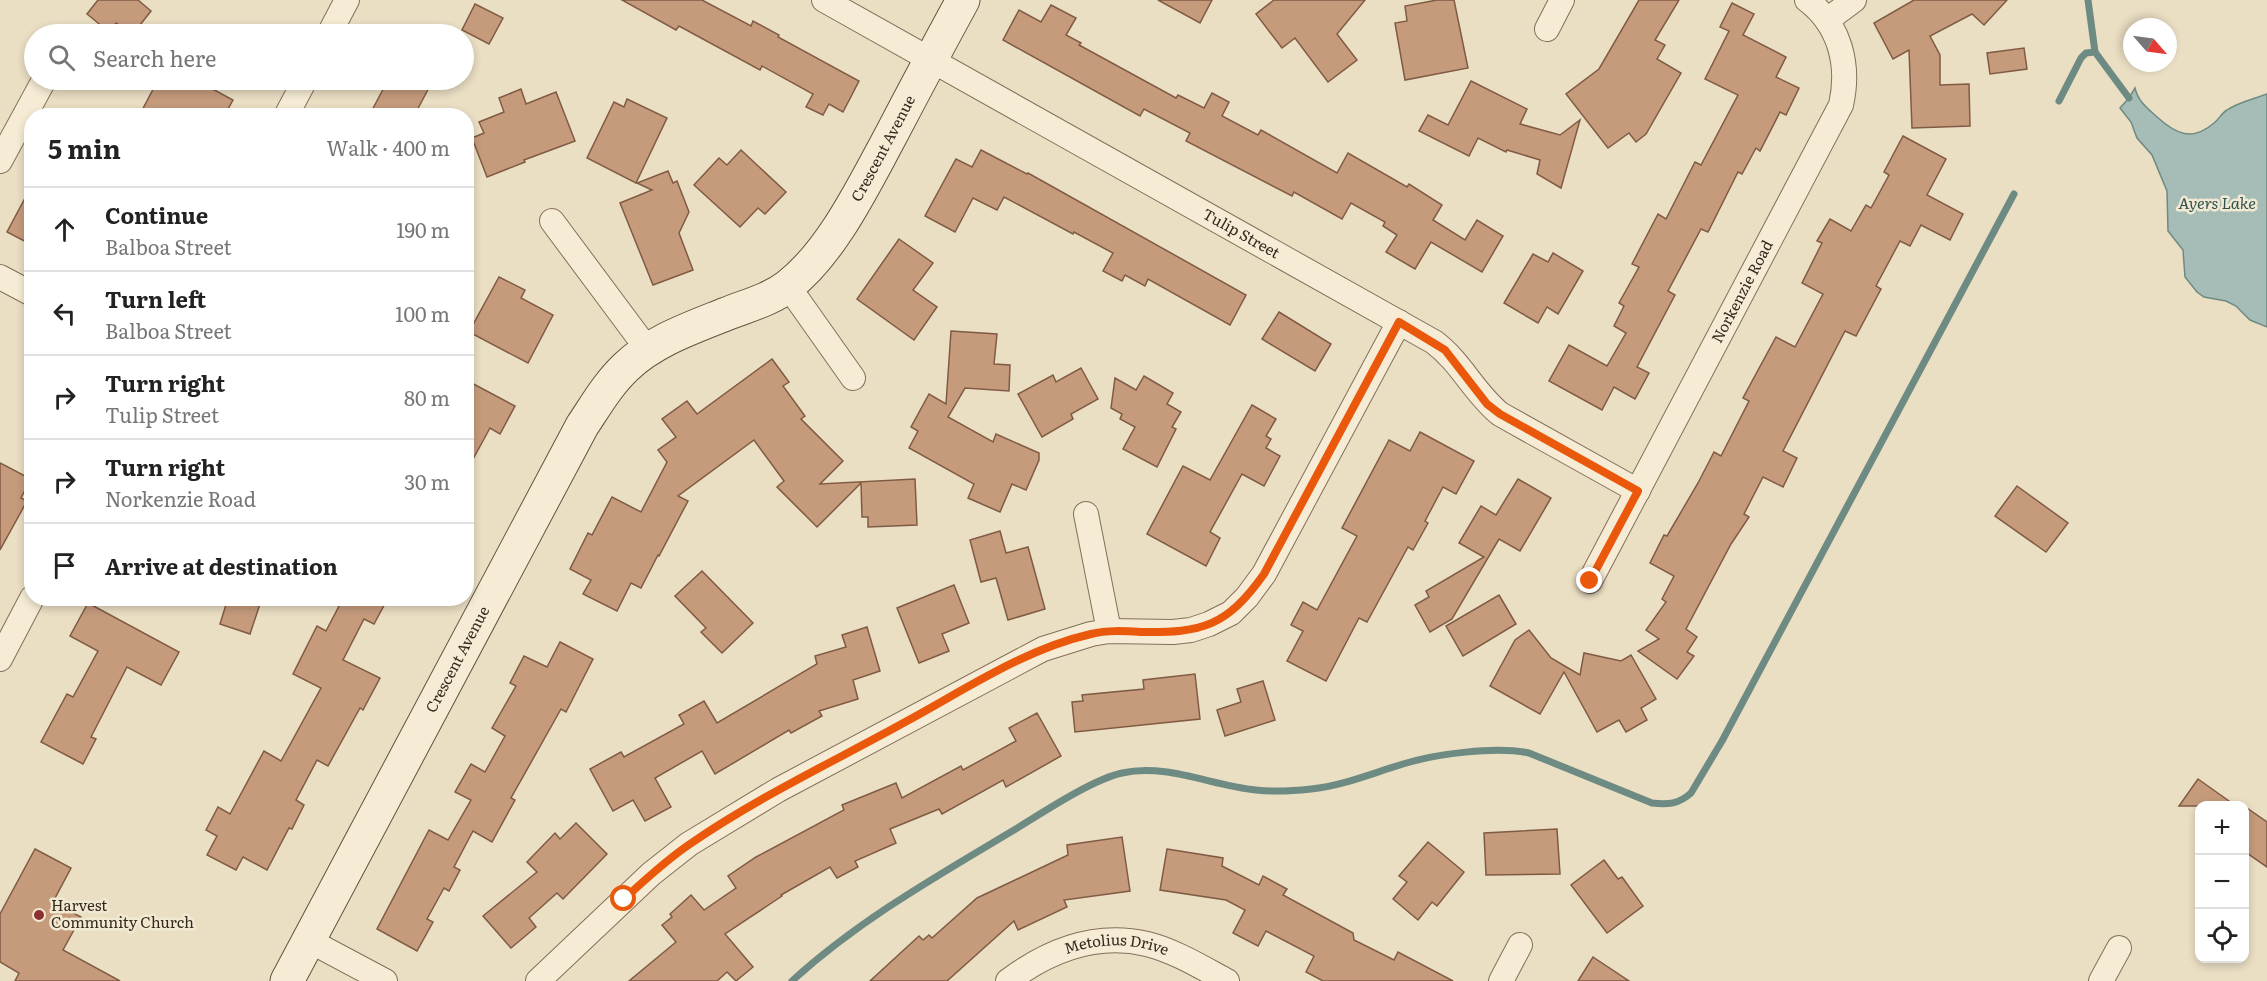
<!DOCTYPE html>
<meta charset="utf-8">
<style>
:root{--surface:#fff;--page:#f6f6f6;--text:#222;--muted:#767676;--line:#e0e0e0}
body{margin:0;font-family:Literata,serif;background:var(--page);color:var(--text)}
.controls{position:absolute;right:18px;bottom:18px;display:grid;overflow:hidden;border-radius:12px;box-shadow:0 3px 9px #0003}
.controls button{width:54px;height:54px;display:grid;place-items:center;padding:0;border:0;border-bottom:2px solid var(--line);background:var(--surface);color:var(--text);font:30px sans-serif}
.compass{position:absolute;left:2123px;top:18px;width:54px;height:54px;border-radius:50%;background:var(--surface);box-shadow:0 3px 9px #0003;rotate:118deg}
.stop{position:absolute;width:18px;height:18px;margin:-14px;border:4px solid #ea580c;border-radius:50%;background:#fff}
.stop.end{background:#ea580c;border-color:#fff;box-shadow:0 2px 6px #0008}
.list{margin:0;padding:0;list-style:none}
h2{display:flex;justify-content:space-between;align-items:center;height:78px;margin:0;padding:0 24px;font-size:26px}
h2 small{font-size:20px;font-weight:400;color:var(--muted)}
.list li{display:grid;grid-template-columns:39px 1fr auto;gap:18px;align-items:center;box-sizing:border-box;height:84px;padding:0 24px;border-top:2px solid var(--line)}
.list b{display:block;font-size:22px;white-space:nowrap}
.list p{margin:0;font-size:20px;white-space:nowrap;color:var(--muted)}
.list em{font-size:20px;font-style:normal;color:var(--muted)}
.icon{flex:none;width:33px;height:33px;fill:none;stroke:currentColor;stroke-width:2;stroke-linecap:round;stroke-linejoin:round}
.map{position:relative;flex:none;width:2267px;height:981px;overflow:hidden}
.search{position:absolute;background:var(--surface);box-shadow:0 3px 9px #0003;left:24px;top:24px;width:450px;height:66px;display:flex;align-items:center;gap:15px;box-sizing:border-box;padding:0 21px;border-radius:33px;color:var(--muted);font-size:22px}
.panel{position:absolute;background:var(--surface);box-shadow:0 3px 9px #0003;left:24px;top:108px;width:450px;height:498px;border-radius:24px}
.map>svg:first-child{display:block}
</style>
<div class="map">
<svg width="2267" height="981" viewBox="0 0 2267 981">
<rect width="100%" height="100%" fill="#eadec3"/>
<path fill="#a5bdb6" stroke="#6d8a83" stroke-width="1.5" d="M2135,88c3,13 11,19 22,29 19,17 35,25 57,6 5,-4 8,-10 13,-13 12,-8 27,-11 40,-16v233l-17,-7 -14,-14 -10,-5 -22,-4 -7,-5 -12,-15 -2,-27 -15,-19 -1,-40 -15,-36 -15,-17 -6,-16 -11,-14 9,-10z"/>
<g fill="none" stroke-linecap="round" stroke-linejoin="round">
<g stroke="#6d8a83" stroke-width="7">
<path d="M2088,0l7,52"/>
<path d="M2059,101l22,-43 5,-5 9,-1 34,46"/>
<path d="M792,981c67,-61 145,-105 222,-151 28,-17 77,-50 108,-57 45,-10 90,13 134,17 18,2 37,1 55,-1 31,-3 62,-16 92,-25 32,-10 93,-18 126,-11l123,50c16,2 27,1 39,-10l31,-52 292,-547"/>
</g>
</g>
<g fill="#c59b7c" stroke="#805b43" stroke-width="1.5">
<path d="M98,0h40l13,11 -18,23 -17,-11 -7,9 -22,-18z"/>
<path d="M622,0h80l49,26 2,-5 26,14 -1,2 81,44 -16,31 -14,-8 -6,11 -17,-8 7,-13 -51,-28 -2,4 -81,-44 -3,4z"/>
<path d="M1158,0h54l-12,23z"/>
<path d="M1274,0h91l-28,34 20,26 -29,22 -33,-44 -13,10 -26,-34z"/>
<path d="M1437,0h17l14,68 -63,12 -10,-57 12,-2 -2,-15z"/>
<path d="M1639,0h40l-24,40 10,5 -8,14 24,14 -35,61 -10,8 -7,-9 -21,15 -42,-54 33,-25z"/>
<path d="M1914,0h93l-23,25 -12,-11 -42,22 10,19v30l29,-1 1,42 -58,2 -3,-78 -16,9 -19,-36z"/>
<path d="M1732,3l22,11 -11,21 43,22 -10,20 23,11 -13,27 -6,-3 -20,39 -4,-3 -14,26 -4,-2 -30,60 -7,-3 -33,62 7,4 -38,72 12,6 -14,26 -21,-12 -12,23 -53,-29 20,-36 38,21 19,-33 -12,-7 10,-20 -5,-3 20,-36 -7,-3 26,-50 8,5 29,-57 6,3 37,-70 -33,-16 24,-48 -9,-4z"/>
<path d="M475,4l28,14 -14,26 -27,-14z"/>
<path d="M1051,5l25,13 -10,17 15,8 -2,2 97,53 2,-3 26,13 8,-15 17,9 -7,14 36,19 3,-5 76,43 11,-20 59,34 2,-3 33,21 -9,15 32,20 12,-20 26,16 -21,36 -51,-30 -16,27 -29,-17 11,-17 -14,-9 2,-4 -34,-19 -9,16 -48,-27 -2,4 -106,-55 4,-8 -46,-24 -4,7 -137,-76 16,-30 22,12z"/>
<path d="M2024,48l3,21 -37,5 -3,-21z"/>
<path d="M158,80h38l37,20 -9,16h-85z"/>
<path d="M388,80h45l-19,36h-45z"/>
<path d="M1471,81l56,28 -7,15 40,11 20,-15 -19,68 -24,-14 3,-14 -33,-10 -1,2 -28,-14 -9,18 -50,-25 9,-16 20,10z"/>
<path d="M521,89l5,15 30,-12 19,49 -51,19 1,2 -38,15 -15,-39 12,-5 -5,-11 25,-10 -5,-14z"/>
<path d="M627,99l40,19 -31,65 -49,-25 27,-56 10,5z"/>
<path d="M1903,136l43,23 -19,36 36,19 -13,26 -29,-15 -11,21 -10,-5 -24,45 5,3 -25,47 -11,-5 -62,120 14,7 -14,29 -20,-10 -19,37 5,3 -18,27 -45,85 11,8 -10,15 7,4 -17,23 -39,-28 21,-12 -13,-9 20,-28 -4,-3 12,-23 -24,-13 14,-28 3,1 31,-53 16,-31 7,4 28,-55 -6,-3 33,-61 19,10 28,-53 -21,-11 20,-40 -5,-2 13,-22 21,12 15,-26 5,3 18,-33 -5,-3z"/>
<path d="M741,150l45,42 -21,22 -7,-6 -18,19 -46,-42 25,-27 8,7z"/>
<path d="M981,150l46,24 1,-1 218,122 -16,30 -82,-46 -3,7 -20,-11 -3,6 -19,-10 10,-18 -39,-21 -1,2 -69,-37 -7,13 -24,-12 -18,34 -30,-16 31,-57 16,8z"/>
<path d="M668,171l5,12 4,-2 12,31 -10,21 14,37 -40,15 -33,-82 32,-13 -15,-7z"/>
<path d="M32,185v60l-25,-13z"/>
<path d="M899,239l34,24 -20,27 24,17 -23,33 -57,-41z"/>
<path d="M1553,253l30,18 -25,43 -11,-7 -9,16 -34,-20 29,-49 15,8z"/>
<path d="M499,277l26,13 -4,8 32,17 -25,48 -59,-31z"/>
<path d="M1279,312l52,32 -16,27 -53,-32z"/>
<path d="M951,331l46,3 -3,30 16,1 -1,26 -44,-3 -17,29 45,25 3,-8 43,19v7l-13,30 -14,-6 -12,28 -32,-14 6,-14 -65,-36 9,-17 -7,-4 18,-33 17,10z"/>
<path d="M772,359l17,23 -6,4 22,30 -4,3 42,42 -23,23 95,-5 2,46 -49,2v-10h-6l-1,-34 -44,44 -40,-40 7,-6 -30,-41 -76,56 10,5 -29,55 -1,-1 -17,33 -10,-5 -14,28 -34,-17 8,-14 -21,-11 18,-36 4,2 20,-38 29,15 26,-50 -9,-12 18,-13 -14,-18 25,-18 10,13z"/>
<path d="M1081,368l17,31 -27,15 2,5 -31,18 -24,-43 35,-19 3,7z"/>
<path d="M1144,376l29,17 -6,11 14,8 -9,15 4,2 -19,38 -34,-18 12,-22 -15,-8 2,-5 -11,-6 4,-30 21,12z"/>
<path d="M466,380l49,26 -15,28 -10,-6 -24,44z"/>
<path d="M1252,405l24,14 -10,17 5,3 -5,9 14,8 -16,30 -22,-12 -32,58 10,6 -14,28 -59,-32 36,-68 27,14z"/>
<path d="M1420,432l54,29 -18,33 -13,-7 -18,34 3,2 -15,27 -5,-3 -41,75 -8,-4 -33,63 -39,-20 16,-30 -12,-6 12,-23 14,8 40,-74 -15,-8 47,-88 21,11z"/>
<path d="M0,463l31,16 -10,19 6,3 -27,49z"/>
<path d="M1518,479l33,19 -31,53 -21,-12 -47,80 -22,13 -15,-27 14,-8 -3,-6 58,-34 -25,-14 22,-37 15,9z"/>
<path d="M2017,486l51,37 -22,29 -51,-36z"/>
<path d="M1000,531l6,22 22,-6 17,62 -37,11 -12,-42 -15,4 -11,-42z"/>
<path d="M702,571l51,52 -31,30 -21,-21 5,-4 -31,-32z"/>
<path d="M954,585l15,38 -27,11 7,17 -30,12 -22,-55z"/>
<path d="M1499,595l17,29 -53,32 -17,-30z"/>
<path d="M228,598h34l-12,36 -30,-10z"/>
<path d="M326,598h62l-14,26 -10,-5 -21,41 37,18 -17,32 -3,-2 -32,58 -11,-6 -21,40 8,5 -12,24 -3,-1 -22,42 -24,-13 -7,13 -29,-15 10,-19 -11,-6 12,-23 12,7 34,-63 17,10 40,-73 -28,-14 24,-48 9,5 13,-25z"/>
<path d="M88,603l91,49 -18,33 -34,-18 -36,70 5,2 -13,25 -42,-22 26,-48 6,3 25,-46 -28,-15z"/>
<path d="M867,627l13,44 -27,9 5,19 -39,12 3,5 -31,17 -2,-3 -74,44 -13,-23 -47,27 16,29 -26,14 -12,-21 -20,11 -23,-42 31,-17 3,5 60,-33 -5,-9 25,-14 13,22 100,-59 -2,-8 31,-9 -4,-12z"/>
<path d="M1529,630l22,28 29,17 4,-22 37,8 10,-6 25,44 -15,9 6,12 -21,12 -7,-12 -22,12 -33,-60 -24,42 -50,-28 25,-46z"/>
<path d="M560,642l33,17 -27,53 -5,-3 -50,89 4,2 -23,42 -19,-11 -19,36 6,3 -11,21 -5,-3 -17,31 6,3 -16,29 -40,-22 52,-99 19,10 23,-40 -16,-8 16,-28 14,8 20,-36 -13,-8 24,-42 -6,-3 14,-27 23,11z"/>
<path d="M1195,674l5,45 -125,13 -3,-30 11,-1 -1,-6 62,-6 -1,-9z"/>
<path d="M1263,681l12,39 -50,16 -8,-26 24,-8 -4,-13z"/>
<path d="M1037,713l24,43 -55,31 -3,-7 -61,34 -3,-5 -49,20 6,14 -41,18 3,6 -21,11 -7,-11 -49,28 1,1 -57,38 28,33 -17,14 -9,-9 -10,9h-88l47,-39 -14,-17 10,-8 -2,-3 21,-19 13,15 32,-22 -8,-12 28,-19 88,-47 -2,-5 54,-22 6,15 59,-32 2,4 53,-29 -7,-13z"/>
<path d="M2198,779l38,27h-57z"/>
<path d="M2244,806l23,16v45l-23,-16z"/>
<path d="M576,823l31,31 -44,45 -6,-6 -28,25 7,9 -25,21 -28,-32 54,-44 -10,-10 28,-29 5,6z"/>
<path d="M1557,829l3,45 -74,1 -2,-42z"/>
<path d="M1122,837l8,54 -66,9 3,7 -49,23 -4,-9 -67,60h-77l49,-45 4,4 6,-5 3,3 45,-40 91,-43 -1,-10z"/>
<path d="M1428,842l36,30 -27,34 -5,-4 -14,18 -25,-21 14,-17 -8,-6z"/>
<path d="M35,849l36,19 -18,34 28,15 -18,33 57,31h-105l4,-8 -19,-11v-48z"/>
<path d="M1167,849l56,9 -1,8 37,19 4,-9 24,13 -4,6 70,38 1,7 40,20 4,-8 55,29h-130l-17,-9 8,-16 -48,-25 -8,15 -25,-13 12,-23 -19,-10 -66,-10z"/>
<path d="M1604,860l14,19 4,-2 21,29 -36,27 -36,-48z"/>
<path d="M1593,957l36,24h-51z"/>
</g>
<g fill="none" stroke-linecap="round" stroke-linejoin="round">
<defs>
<g id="street">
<path id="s1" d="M824,0l610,342c27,20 40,51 66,72l138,77"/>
<path d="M1827,20l27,-20"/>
<path d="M1547,29l15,-29"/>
<path d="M329,34l18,-34"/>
<path d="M286,116l19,-36"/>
<path d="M0,161l44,-81"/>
<path d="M552,221l96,129"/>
<path d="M0,277l32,17"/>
<path d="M788,286l65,92"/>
<path d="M1086,514l23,117"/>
<path id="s2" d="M1590,581l251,-476c9,-40 -1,-80 -34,-105"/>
<path d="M0,659l32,-61"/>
<path d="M308,940l77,41"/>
<path d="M538,981l113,-107 38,-30 89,-54 265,-141 48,-15 18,-3 64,1 18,-2 18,-6 22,-11 16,-16 17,-23 135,-252"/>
<path id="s3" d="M1008,981c40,-30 88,-49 139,-37 28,7 54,23 80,37"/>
<path d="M1501,981l19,-36"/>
<path d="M2101,981l18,-33"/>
</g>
<g id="secondary">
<path id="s4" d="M287,981l295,-555c14,-21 26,-42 44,-59 27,-26 65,-39 100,-53 20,-8 44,-14 62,-28 44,-34 76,-101 102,-149 24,-46 48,-91 73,-137"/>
</g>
</defs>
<use href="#street" stroke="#83705b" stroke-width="26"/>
<use href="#secondary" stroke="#64523f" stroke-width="35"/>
<use href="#street" stroke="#f6ecd5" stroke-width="24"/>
<use href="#secondary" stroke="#f6ecd5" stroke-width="33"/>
</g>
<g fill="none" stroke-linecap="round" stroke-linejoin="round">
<path stroke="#ea580c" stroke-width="8" d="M624,899c21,-19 42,-39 66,-55 68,-47 145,-83 217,-123 59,-32 118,-72 184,-87 16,-4 33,-3 50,-2 62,1 86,-6 123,-58l135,-252 46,28 42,54 13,10 138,77 -48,90"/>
</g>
<circle fill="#8d3031" stroke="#f2e9d2" stroke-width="2" cx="39" cy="915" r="6"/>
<g text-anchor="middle" stroke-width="5" stroke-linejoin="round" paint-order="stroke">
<g font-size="15" fill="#34291e" stroke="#f2e9d2">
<text dy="5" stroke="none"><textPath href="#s4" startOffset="1053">Crescent Avenue</textPath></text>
<text dy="5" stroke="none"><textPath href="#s1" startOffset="478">Tulip Street</textPath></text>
<text dy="5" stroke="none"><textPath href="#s2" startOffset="327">Norkenzie Road</textPath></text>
<text dy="5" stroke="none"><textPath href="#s4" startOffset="364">Crescent Avenue</textPath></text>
<text dy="5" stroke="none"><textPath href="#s3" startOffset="118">Metolius Drive</textPath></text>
</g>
<g font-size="15" fill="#34291e" stroke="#f2e9d2" text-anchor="start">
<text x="51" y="911">Harvest<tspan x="51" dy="17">Community Church</tspan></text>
</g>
<g font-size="16" font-style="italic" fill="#2f5250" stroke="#f2e9d2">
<text x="2217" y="209">Ayers Lake</text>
</g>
</g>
</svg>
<div class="controls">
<button>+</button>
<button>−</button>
<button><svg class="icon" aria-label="locate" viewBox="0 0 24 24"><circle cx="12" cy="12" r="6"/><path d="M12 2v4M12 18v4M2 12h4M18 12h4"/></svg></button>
</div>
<svg class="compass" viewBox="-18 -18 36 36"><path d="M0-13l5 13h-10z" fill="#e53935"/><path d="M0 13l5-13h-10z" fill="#767676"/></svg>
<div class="stop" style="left:624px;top:899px"></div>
<div class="stop end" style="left:1590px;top:581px"></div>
<div class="search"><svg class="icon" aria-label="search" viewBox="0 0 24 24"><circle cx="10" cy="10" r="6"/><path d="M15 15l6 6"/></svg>Search here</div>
<section class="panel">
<h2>5 min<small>Walk · 400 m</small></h2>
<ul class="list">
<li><svg class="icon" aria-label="ahead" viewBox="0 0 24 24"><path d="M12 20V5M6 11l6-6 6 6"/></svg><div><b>Continue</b><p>Balboa Street</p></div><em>190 m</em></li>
<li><svg class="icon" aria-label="left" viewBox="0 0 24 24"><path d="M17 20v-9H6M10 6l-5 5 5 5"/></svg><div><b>Turn left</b><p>Balboa Street</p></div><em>100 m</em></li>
<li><svg class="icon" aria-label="right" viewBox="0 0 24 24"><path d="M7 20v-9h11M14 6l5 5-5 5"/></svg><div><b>Turn right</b><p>Tulip Street</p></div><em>80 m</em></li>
<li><svg class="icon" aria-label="right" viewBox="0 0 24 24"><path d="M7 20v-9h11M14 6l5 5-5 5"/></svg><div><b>Turn right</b><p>Norkenzie Road</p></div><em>30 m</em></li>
<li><svg class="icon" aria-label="arrive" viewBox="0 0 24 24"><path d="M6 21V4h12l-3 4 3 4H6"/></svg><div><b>Arrive at destination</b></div></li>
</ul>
</section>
</div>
